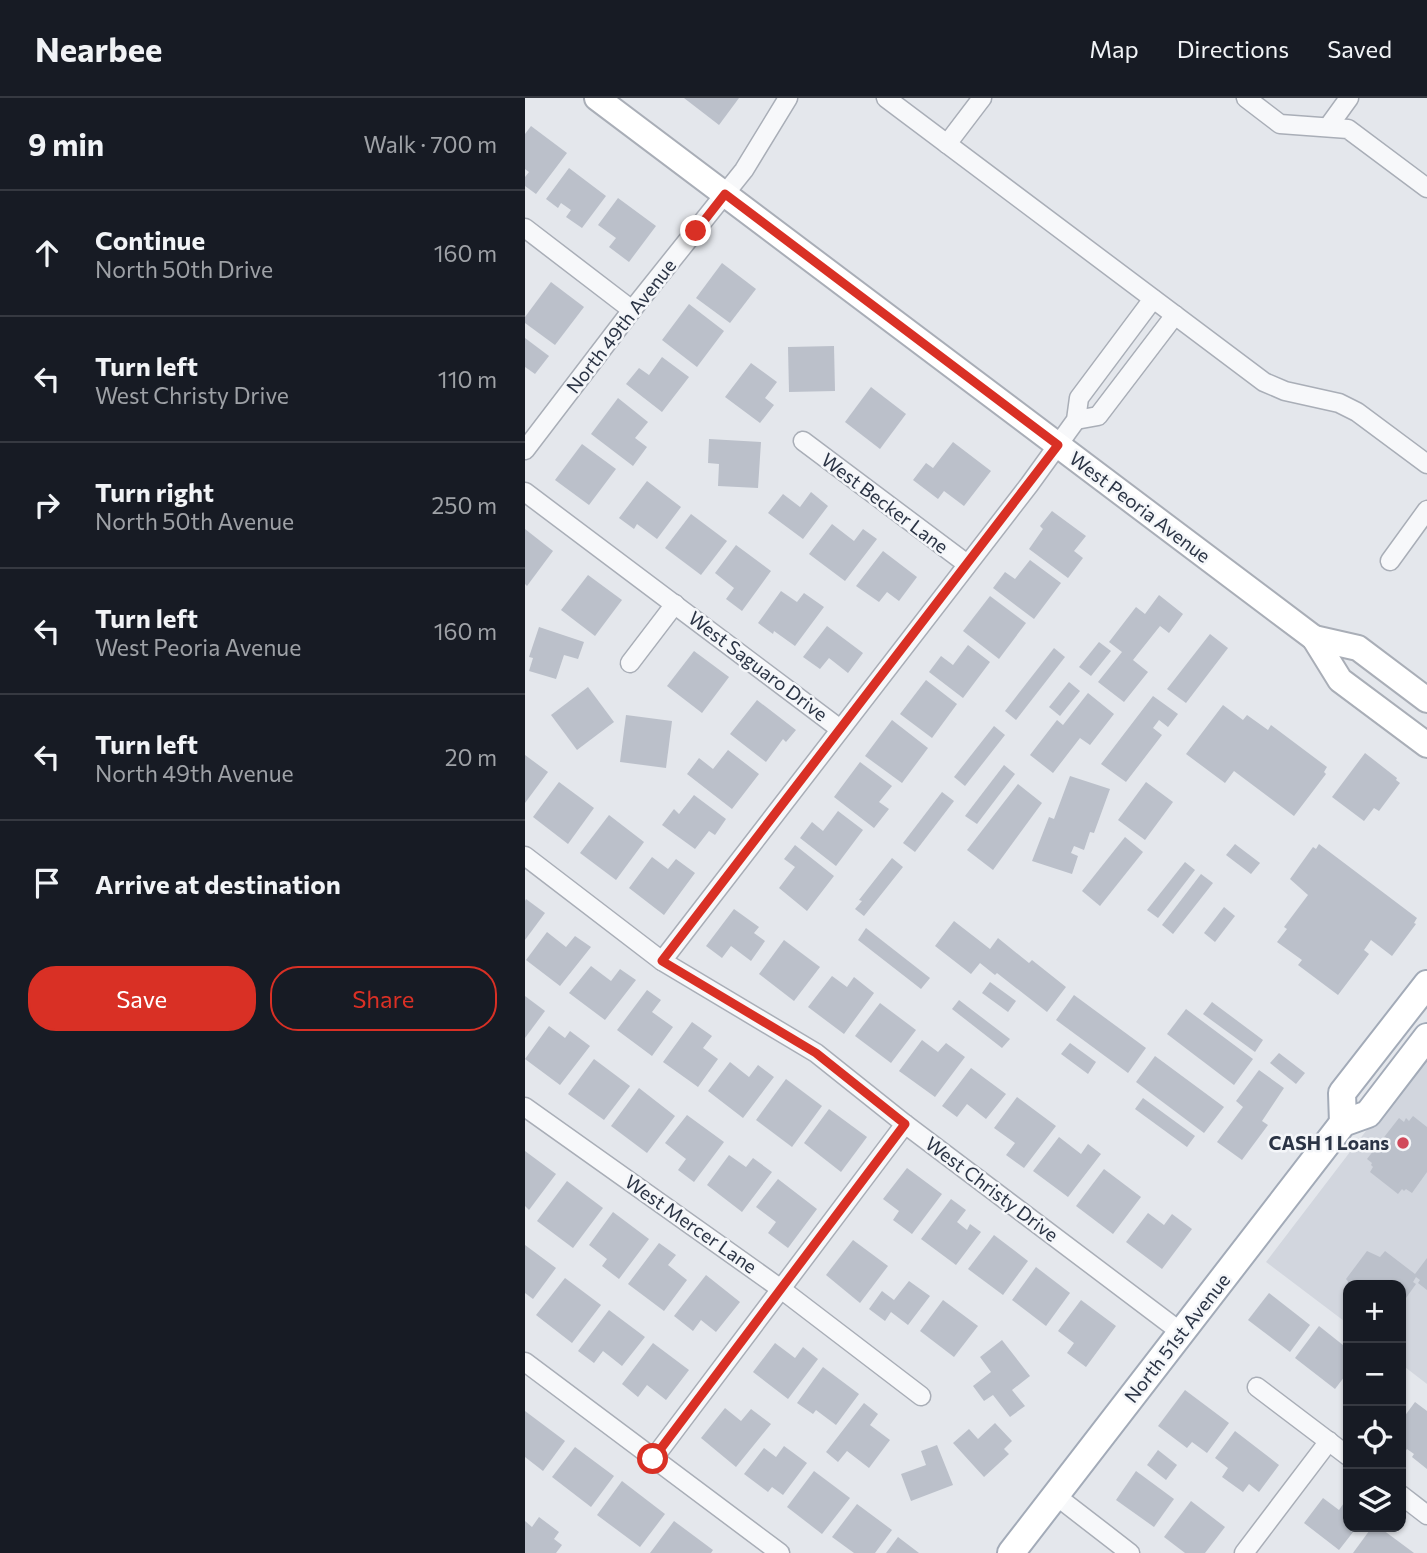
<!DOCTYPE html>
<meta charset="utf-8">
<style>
:root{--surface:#171b24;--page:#242831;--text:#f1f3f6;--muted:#9ea1a6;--line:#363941;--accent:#d93025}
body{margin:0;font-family:Commissioner,sans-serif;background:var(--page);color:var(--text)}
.controls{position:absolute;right:21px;bottom:21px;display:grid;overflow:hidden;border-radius:14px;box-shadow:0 2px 5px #0004}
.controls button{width:63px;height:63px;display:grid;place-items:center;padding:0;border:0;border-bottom:2px solid var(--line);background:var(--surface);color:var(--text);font:35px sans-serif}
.stop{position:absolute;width:21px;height:21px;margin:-16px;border:5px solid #d93025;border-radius:50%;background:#fff}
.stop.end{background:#d93025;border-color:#fff;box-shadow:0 2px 7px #0008}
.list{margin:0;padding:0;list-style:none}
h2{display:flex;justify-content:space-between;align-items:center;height:91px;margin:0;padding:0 28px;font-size:30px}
h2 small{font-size:23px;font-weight:400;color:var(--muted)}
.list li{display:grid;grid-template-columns:46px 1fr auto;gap:21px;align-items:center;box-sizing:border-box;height:126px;padding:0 28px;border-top:2px solid var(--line)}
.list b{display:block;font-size:26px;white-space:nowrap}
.list p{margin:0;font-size:23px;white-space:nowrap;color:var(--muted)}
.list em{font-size:23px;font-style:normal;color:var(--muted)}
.actions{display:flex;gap:14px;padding:21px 28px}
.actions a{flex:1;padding:16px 0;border:2px solid var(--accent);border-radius:28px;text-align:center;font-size:24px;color:var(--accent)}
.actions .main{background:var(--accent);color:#fff}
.icon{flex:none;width:38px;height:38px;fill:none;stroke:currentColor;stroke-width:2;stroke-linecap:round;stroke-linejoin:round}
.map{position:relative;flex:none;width:902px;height:1455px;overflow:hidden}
header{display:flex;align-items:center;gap:42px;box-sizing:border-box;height:98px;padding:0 35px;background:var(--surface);border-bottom:2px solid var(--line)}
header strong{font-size:33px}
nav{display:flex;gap:38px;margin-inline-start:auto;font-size:24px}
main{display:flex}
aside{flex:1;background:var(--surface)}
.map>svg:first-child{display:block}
</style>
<header>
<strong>Nearbee</strong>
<nav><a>Map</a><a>Directions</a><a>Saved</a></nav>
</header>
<main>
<aside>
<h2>9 min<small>Walk · 700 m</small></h2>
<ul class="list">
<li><svg class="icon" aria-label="ahead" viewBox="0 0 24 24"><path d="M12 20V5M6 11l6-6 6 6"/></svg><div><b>Continue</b><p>North 50th Drive</p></div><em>160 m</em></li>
<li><svg class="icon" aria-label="left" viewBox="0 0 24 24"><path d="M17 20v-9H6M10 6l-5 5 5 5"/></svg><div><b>Turn left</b><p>West Christy Drive</p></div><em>110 m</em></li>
<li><svg class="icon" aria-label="right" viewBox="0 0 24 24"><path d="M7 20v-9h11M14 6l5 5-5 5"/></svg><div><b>Turn right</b><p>North 50th Avenue</p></div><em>250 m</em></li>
<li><svg class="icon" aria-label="left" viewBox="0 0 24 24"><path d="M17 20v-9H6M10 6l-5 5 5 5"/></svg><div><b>Turn left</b><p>West Peoria Avenue</p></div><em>160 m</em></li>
<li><svg class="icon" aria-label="left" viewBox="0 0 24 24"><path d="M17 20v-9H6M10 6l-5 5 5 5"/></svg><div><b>Turn left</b><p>North 49th Avenue</p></div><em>20 m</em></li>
<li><svg class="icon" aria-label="arrive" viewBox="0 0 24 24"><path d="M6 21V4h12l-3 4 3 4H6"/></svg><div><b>Arrive at destination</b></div></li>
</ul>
<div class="actions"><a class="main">Save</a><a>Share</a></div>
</aside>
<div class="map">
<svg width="902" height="1455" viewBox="0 0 902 1455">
<rect width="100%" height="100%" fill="#e4e7ec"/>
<path fill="#d2d6de" d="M902,953v333l-26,-20v-79h-53v39l-82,-62z"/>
<g fill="#bbc0ca">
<path d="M159,0h55l-20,27z"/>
<path d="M6,28l36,27 -31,41 -11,-8v-9l4,-5 -4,-3v-35z"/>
<path d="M44,70l37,28 -24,32 -16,-11 5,-7 -10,-7 -3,5 -12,-9z"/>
<path d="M93,100l38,28 -27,36 -20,-15 7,-9 -18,-13z"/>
<path d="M197,165l34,26 -26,34 -34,-25z"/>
<path d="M26,184l33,25 -29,38 -30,-22v-6z"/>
<path d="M164,206l35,27 -27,36 -35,-27z"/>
<path d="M0,240l24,18 -14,18 -10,-7z"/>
<path d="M309,248l1,45 -46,1 -1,-45z"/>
<path d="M137,259l27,20 -27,35 -36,-28 13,-16 10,7z"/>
<path d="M226,265l26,19 -12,16 9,7 -14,18 -35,-26z"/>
<path d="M346,289l35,27 -26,35 -35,-27z"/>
<path d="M93,300l30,24 -13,16 12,9 -14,19 -42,-32z"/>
<path d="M184,341l52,3 -3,46 -40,-2 1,-22 -11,-1z"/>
<path d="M428,344l38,29 -27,35 -20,-15 -6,8 -25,-19 13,-17 7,5z"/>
<path d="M57,346l34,25 -27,36 -34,-25z"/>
<path d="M122,383l34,26 -24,32 -20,-15 -3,5 -15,-11z"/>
<path d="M286,394l17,14 -25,33 -35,-26 15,-19 17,13z"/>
<path d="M527,413l34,25 -12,15 9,7 -15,20 -39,-29 14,-20 -3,-3z"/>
<path d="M166,416l36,27 -26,34 -36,-27z"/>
<path d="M307,426l22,17 9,-12 14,10 -32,42 -36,-27z"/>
<path d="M0,431l28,22 -26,35 -2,-2z"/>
<path d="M211,447l35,26 -29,40 -16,-12 8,-11 -19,-15z"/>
<path d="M358,453l34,26 -18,24 -12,-9 -8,10 -23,-16z"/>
<path d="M505,462l31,23 -27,36 -41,-31 12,-16 10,7z"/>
<path d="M63,477l34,25 -27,36 -34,-26z"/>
<path d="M256,493l16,11 7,-9 20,14 -29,39 -21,-15 -1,3 -15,-11z"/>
<path d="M634,497l24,19 -14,19 -9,-7 -27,34 15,12 -24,30 -26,-20 24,-30 -13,-10 27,-35 9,7z"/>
<path d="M465,498l36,27 -27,36 -36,-28z"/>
<path d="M302,528l36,27 -15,20 -19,-15 -9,11 -17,-12z"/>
<path d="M14,529l45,15 -6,17 -14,-4 -8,24 -27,-8 4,-13 -4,-1z"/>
<path d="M685,536l18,14 -42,55 -19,-14z"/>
<path d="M574,544l12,9 -20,25 -12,-9z"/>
<path d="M443,547l22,17 -27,36 -34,-26 12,-16 12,9z"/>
<path d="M529,550l11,9 -49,63 -11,-9z"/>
<path d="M169,553l35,26 -27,36 -35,-27z"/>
<path d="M401,582l31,24 -25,34 -32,-24z"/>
<path d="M544,584l11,9 -20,25 -11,-9z"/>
<path d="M63,589l26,35 -37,28 -26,-35z"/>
<path d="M563,595l26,21 -24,31 -10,-7 -27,35 -23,-18 27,-35 6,5z"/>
<path d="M628,598l25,18 -10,13 -9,-7 -6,8 9,7 -36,47 -25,-18z"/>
<path d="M232,602l39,30 -10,12 -3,-3 -17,23 -36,-28z"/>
<path d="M698,607l20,15 4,-5 21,15 3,-5 56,42 -3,5 2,2 -32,42 -60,-45 -9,12 -39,-29z"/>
<path d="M101,617l46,6 -6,47 -46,-6z"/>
<path d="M367,622l36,28 -26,35 -37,-27z"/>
<path d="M469,628l11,9 -40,51 -11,-9z"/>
<path d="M203,652l31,24 -27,35 -45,-35 12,-16 14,11z"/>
<path d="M840,655l32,25 -1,2 4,3 -21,28 -5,-3 -10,13 -32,-24z"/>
<path d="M0,657l23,17 -23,31z"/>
<path d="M335,664l32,24 -13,16 10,7 -15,19 -40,-31z"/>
<path d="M479,667l11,9 -38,50 -12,-8z"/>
<path d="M545,678l40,13 -16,44 -4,-1 -6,18 -10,-4 -3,7 7,3 -6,18 -40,-13 17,-44 5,2z"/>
<path d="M34,684l35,26 -26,36 -35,-27z"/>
<path d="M621,684l27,20 -28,38 -27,-20z"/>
<path d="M493,686l24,19 -49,67 -26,-20z"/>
<path d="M417,694l12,9 -39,51 -12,-9z"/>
<path d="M169,697l32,24 -11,16 -6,-4 -14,18 -33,-24 12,-16 5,5z"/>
<path d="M313,713l25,19 -27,36 -36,-28 12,-16 11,9z"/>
<path d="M84,717l35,27 -28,38 -36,-27z"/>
<path d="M600,739l18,15 -43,54 -18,-15z"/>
<path d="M710,746l25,19 -9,11 -25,-19z"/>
<path d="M794,746l98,74 -3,5 2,1 -24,32 -21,-16 -7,10 5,4 -31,41 -40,-30 4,-5 -25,-18 10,-13 -3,-2 24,-32 -18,-16 23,-32 3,2z"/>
<path d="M270,747l39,31 -27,35 -28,-23 16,-21 -11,-8z"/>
<path d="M127,759l16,12 8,-10 19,14 -31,42 -35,-27z"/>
<path d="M367,760l11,9 -39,49 -9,-7 7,-8 -3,-1z"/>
<path d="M660,764l10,8 -37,48 -11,-8z"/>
<path d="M676,776l12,9 -40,51 -11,-9z"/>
<path d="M1,801l19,14 -20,27v-39z"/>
<path d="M699,809l11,9 -20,26 -11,-9z"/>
<path d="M209,811l25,18 -5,6 11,8 -14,20 -20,-15 -9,12 -16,-12z"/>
<path d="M429,823l36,28 8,-11 31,25 3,-3 34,27 -19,25 -50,-39 -2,2 -15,-12 -9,11 -36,-28z"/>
<path d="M341,830l64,50 -9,11 -63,-49z"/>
<path d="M22,834l19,15 9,-11 16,11 -31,39 -34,-26z"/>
<path d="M259,842l36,27 -26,34 -35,-27z"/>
<path d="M66,868l20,15 9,-12 16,11 -31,40 -36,-27z"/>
<path d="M307,878l15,11 7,-10 20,16 -30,41 -36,-27z"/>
<path d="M465,884l26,19 -8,11 -26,-19z"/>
<path d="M122,892l14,10 -9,12 21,15 -21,29 -35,-26z"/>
<path d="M549,897l72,53 -18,25 -72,-53z"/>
<path d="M0,898l20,15 -20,27z"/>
<path d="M434,902l51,39 -8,9 -50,-39z"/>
<path d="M687,904l51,38 -8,12 -52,-38z"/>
<path d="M355,905l36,27 -25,33 -36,-27z"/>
<path d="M661,911l67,50 -19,26 -67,-51z"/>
<path d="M167,924l20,14 -9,12 15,11 -20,28 -35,-25z"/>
<path d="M24,928l16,12 5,-7 20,15 -30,39 -35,-26z"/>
<path d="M397,942l16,12 8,-9 19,14 -30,40 -36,-26z"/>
<path d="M545,945l26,19 -8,12 -27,-20z"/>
<path d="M754,955l26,20 -9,11 -26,-21z"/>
<path d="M630,958l69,51 -20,26 -68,-51z"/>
<path d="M69,961l36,27 -26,34 -36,-26z"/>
<path d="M205,964l19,15 9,-12 16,12 -31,41 -35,-27z"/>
<path d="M446,970l35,26 -20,25 -19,-15 -10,13 -15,-11z"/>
<path d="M734,972l25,18 -22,33 6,4 -26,35 -25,-18 26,-35 -7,-6z"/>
<path d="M261,981l36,27 -30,41 -36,-27z"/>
<path d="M114,990l36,28 -28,37 -36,-27z"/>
<path d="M492,999l39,29 -32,42 -18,-13 9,-12 -21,-15z"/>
<path d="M618,1000l52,38 -8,11 -52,-38z"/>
<path d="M304,1011l38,28 -26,35 -37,-29z"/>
<path d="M162,1017l37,27 -30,40 -16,-12 8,-11 -21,-16z"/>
<path d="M888,1018l14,11v45l-15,21 -6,-4 -2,2 -2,-2 -4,5 -28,-22 3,-5 -2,-2 1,-2 -5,-4 32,-41 5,4 2,-4 3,3z"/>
<path d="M534,1039l22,17 7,-10 13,10 -33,43 -35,-26z"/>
<path d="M0,1053l31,23 -27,36 -4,-4z"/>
<path d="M204,1057l17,12 7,-9 19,14 -30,40 -35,-27z"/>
<path d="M382,1070l35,26 -30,40 -19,-14 6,-9 -16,-12z"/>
<path d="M579,1071l37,28 -28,37 -37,-28z"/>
<path d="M253,1081l39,30 -29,39 -20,-15 8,-11 -20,-15z"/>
<path d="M42,1083l36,27 -30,40 -36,-27z"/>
<path d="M426,1101l15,11 -9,12 10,8 3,-6 11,8 -25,33 -35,-26z"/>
<path d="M88,1114l36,27 -30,40 -17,-13 5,-7 -18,-14z"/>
<path d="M623,1115l16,12 8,-11 20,15 -30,40 -36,-27z"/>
<path d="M469,1137l34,26 -25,34 -35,-26z"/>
<path d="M328,1142l35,26 -28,37 -34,-28z"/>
<path d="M134,1145l17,12 -8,10 19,15 -23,31 -36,-27z"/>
<path d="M0,1147l31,23 -23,31 -8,-6z"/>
<path d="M842,1153l13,6 5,-6 30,23 12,-16v32l-9,-7 2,-3 -4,-3 -3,5 3,2 -15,21v-20h-50l-5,-6z"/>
<path d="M511,1169l34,26 -24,33 -34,-26z"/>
<path d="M181,1177l34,27 -24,30 -15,-12 -8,11 -19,-15z"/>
<path d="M40,1180l36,27 -29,38 -36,-28z"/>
<path d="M384,1183l21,15 -22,29 -17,-13 -6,9 -16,-12 13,-18 12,9z"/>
<path d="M744,1195l41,32 -20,27 -42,-32z"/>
<path d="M418,1202l35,26 -24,31 -34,-26z"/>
<path d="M556,1202l35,26 -30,41 -19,-14 7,-10 -16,-12z"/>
<path d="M84,1212l36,27 -23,29 -19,-15 -9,12 -16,-12z"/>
<path d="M794,1228l29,23v23l-13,17 -40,-31z"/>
<path d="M477,1242l28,36 -18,14 13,16 -15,11 -17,-22 -9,6 -11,-15 18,-14 -11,-15z"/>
<path d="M128,1245l36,27 -23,30 -19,-15 -9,12 -16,-13z"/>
<path d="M250,1245l20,15 8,-11 15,12 -30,40 -35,-27z"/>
<path d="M298,1269l36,27 -23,31 -20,-15 -3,4 -16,-11z"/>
<path d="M660,1292l44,33 -22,30 -15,-11 -5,6 -29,-22z"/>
<path d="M890,1304l12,9v58l-15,-12 2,-3 -7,-5 -2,3 -4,-3v-28z"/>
<path d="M339,1305l14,11 -8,11 20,15 -21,28 -22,-17 -9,11 -12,-10z"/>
<path d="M200,1310l16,13 10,-12 20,15 -35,43 -35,-29z"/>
<path d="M0,1313l40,30 -22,30 -18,-14z"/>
<path d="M470,1325l17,18 -8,8 5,5 -25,23 -31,-34 16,-14 9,10z"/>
<path d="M710,1333l44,34 -20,27 -10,-8 -6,8 -21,-15 6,-9 -13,-10z"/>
<path d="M412,1347l16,40 -42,16 -10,-27 25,-9 -5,-14z"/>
<path d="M259,1348l23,17 -24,32 -11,-8 -4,5 -24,-18 20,-26 12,9z"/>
<path d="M50,1349l39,29 -23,31 -39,-30z"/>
<path d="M633,1352l19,15 -11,15 -19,-15z"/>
<path d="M289,1373l36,27 -28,36 -35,-27z"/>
<path d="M611,1373l38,28 -20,28 -38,-27z"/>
<path d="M97,1383l43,33 -25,33 -43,-32z"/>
<path d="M798,1400l16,12 7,-10 2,2v25h9l-18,23 -35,-27z"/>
<path d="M666,1403l34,26 -20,26h-20l-21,-16z"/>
<path d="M332,1406l35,26 -17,23h-21l-22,-16z"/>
<path d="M14,1419l20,15 -5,7 8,6 -6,8h-31v-32l7,6z"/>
<path d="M149,1423l39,29 -2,3h-61z"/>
<path d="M847,1429h7l35,26h-61z"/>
<path d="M373,1439l21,16h-33z"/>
</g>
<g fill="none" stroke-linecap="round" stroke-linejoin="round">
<defs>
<g id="minor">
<path d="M361,0l378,284 21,9 54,12 18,9 70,52"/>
<path d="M721,0l34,26 68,5 79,59"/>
<path d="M803,29l21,-29"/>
<path d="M422,46l35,-46"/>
<path d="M0,130l107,82"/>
<path d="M551,322l22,-4 77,-101"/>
<path d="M278,343l164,123"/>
<path d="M0,352l107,-140 112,-140 44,-72"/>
<path d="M0,394l315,237"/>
<path d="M865,463l37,-51"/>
<path d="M105,565l45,-59"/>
<path d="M0,758l137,105 154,92 89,71 277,209"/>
<path d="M137,863l367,-476 47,-65 3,-22 74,-99"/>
<path d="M0,1009l256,182 140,107"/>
<path d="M0,1264l255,191"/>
<path d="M732,1289l91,69"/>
<path d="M128,1361l252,-335"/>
<path d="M530,1397l75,58"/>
<path d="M876,1397l26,20"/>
<path d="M719,1455l85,-112"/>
</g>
<g id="secondary">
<path d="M72,0l717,540 26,42 87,65"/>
<path d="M789,540l44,10 69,52"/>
</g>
<g id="primary">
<path d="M818,1025l-1,-30 85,-109"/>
<path d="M486,1455l332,-430 25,-9 59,-77"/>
</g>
</defs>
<use href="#minor" stroke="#a9aeb7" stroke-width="21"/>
<use href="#secondary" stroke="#a9aeb7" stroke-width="28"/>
<use href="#primary" stroke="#a3abb8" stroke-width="30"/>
<use href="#minor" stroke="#f7f8fa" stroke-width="18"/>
<use href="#secondary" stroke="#fff" stroke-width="24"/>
<use href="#primary" stroke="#fff" stroke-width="26"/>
</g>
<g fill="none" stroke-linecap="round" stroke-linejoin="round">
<path stroke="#d93025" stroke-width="9" d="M128,1361l252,-335 -89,-71 -154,-92 396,-516 -333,-251 -29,37"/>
</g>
<circle fill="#d1495b" stroke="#f4f6f9" stroke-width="2.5" cx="878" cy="1045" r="7"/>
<g text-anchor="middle" stroke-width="5" stroke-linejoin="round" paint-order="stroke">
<g font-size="19" fill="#2b3445" stroke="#f4f6f9">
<text transform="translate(96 228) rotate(-52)" y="7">North 49th Avenue</text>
<text transform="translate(360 405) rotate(37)" y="7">West Becker Lane</text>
<text transform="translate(615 409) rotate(37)" y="7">West Peoria Avenue</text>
<text transform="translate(233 568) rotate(37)" y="7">West Saguaro Drive</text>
<text transform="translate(467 1091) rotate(37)" y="7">West Christy Drive</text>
<text transform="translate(166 1126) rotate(35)" y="7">West Mercer Lane</text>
<text transform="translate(652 1240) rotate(-52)" y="7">North 51st Avenue</text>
</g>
<g font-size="19" font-weight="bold" fill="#2b3445" stroke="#f4f6f9" text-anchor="end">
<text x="864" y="1052">CASH 1 Loans</text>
</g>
</g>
</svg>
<div class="controls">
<button>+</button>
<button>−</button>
<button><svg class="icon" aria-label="locate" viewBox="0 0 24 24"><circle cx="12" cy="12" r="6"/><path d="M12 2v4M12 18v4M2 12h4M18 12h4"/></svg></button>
<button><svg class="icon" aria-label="layers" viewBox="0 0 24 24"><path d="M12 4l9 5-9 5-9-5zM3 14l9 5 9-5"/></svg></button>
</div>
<div class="stop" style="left:128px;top:1361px"></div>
<div class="stop end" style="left:171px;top:133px"></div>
</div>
</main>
